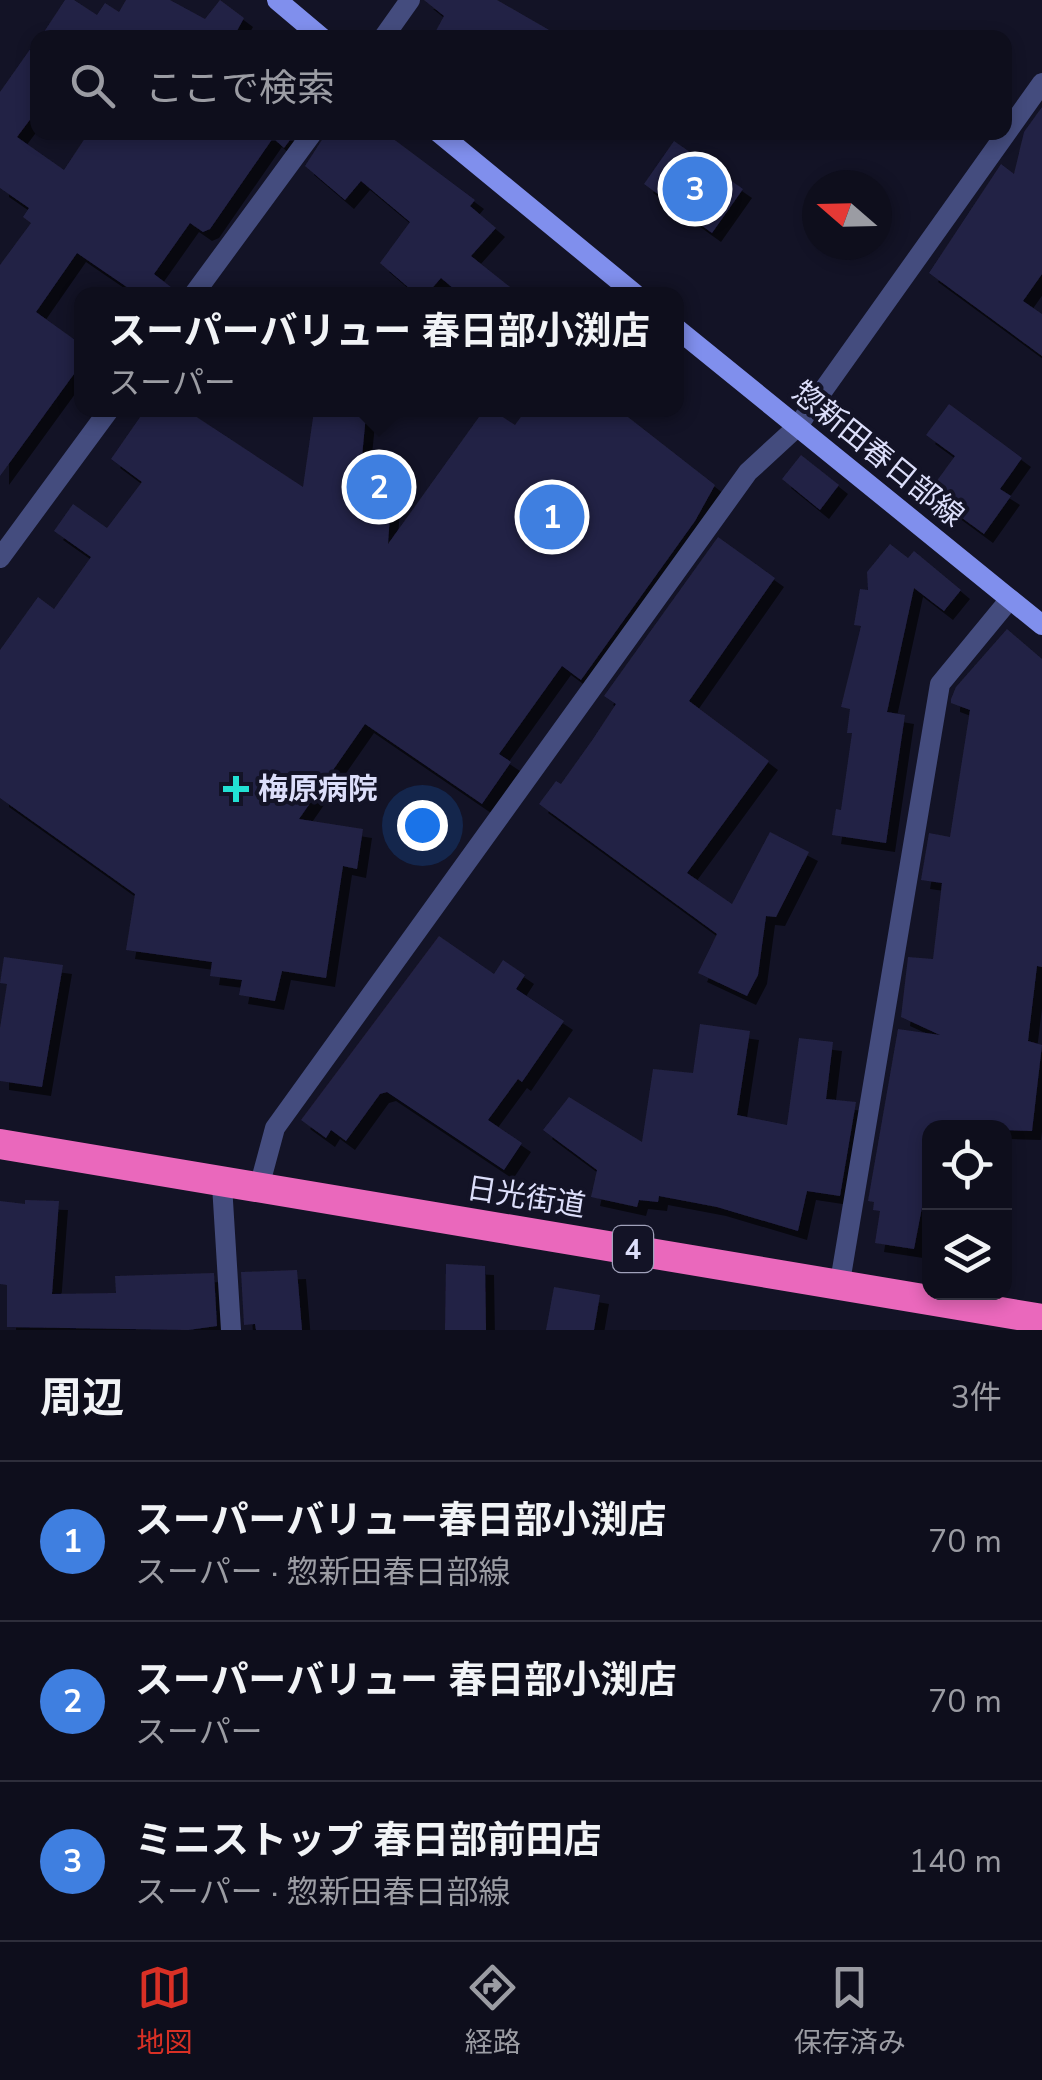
<!DOCTYPE html>
<html lang="ja">
<meta charset="utf-8">
<style>
:root{--surface:#0e0e1c;--page:#171725;--text:#f1f3f6;--muted:#9b9ca3;--line:#2e2e3b;--accent:#d93025}
body{margin:0;font-family:"Nunito Sans","Noto Sans JP",sans-serif;background:var(--page);color:var(--text)}
.controls{position:absolute;right:30px;bottom:30px;display:grid;overflow:hidden;border-radius:20px;box-shadow:0 5px 15px #0003}
.controls button{width:90px;height:90px;display:grid;place-items:center;padding:0;border:0;border-bottom:2px solid var(--line);background:var(--surface);color:var(--text);font:50px sans-serif}
.compass{position:absolute;left:802px;top:170px;width:90px;height:90px;border-radius:50%;background:var(--surface);box-shadow:0 5px 15px #0003;rotate:290deg}
.you{position:absolute;left:422px;top:825px;width:35px;height:35px;margin:-25px;border:8px solid #fff;border-radius:50%;background:#1a73e8;box-shadow:0 0 0 15px #1a73e833}
.badge{display:grid;place-items:center;width:65px;height:65px;border-radius:50%;background:var(--accent);color:#fff;font-size:32px;font-weight:700}
.pin{position:absolute;translate:-50% -50%;border:5px solid #fff;box-shadow:0 2px 10px #0006}
.popup{position:absolute;left:74px;top:287px;width:610px;height:130px;box-sizing:border-box;display:grid;place-content:center;border-radius:20px;background:var(--surface);filter:drop-shadow(0 2px 8px #0005);font-size:32px;white-space:nowrap;color:var(--muted)}
.popup b{font-size:38px;color:var(--text)}
.popup::after{content:'';position:absolute;left:50%;top:100%;margin-left:-20px;border:20px solid transparent;border-top-color:var(--surface)}
.list{margin:0;padding:0;list-style:none}
h2{display:flex;justify-content:space-between;align-items:center;height:130px;margin:0;padding:0 40px;font-size:42px}
h2 small{font-size:32px;font-weight:400;color:var(--muted)}
.list li{display:grid;grid-template-columns:65px 1fr auto;gap:30px;align-items:center;box-sizing:border-box;height:160px;padding:0 40px;border-top:2px solid var(--line)}
.list b{display:block;font-size:38px;white-space:nowrap}
.list p{margin:0;font-size:32px;white-space:nowrap;color:var(--muted)}
.list em{font-size:32px;font-style:normal;color:var(--muted)}
.icon{flex:none;width:55px;height:55px;fill:none;stroke:currentColor;stroke-width:2;stroke-linecap:round;stroke-linejoin:round}
.map{position:relative;flex:none;width:1042px;height:1330px;overflow:hidden}
.search{position:absolute;background:var(--surface);box-shadow:0 5px 15px #0003;left:30px;right:30px;top:30px;height:110px;display:flex;align-items:center;gap:25px;box-sizing:border-box;padding:0 35px;border-radius:20px;color:var(--muted);font-size:38px}
.sheet{height:610px;background:var(--surface)}
nav{display:flex;justify-content:space-around;align-items:center;box-sizing:border-box;height:140px;border-top:2px solid var(--line);background:var(--surface);font-size:28px;color:var(--muted)}
nav a{display:grid;justify-items:center;gap:5px}
nav .on{color:var(--accent)}
.map>svg:first-child{display:block}
</style>
<div class="map">
<svg width="1042" height="1330" viewBox="0 0 1042 1330">
<defs>
<filter id="shadow"><feDropShadow dx="9" dy="9" stdDeviation="0" flood-color="#0009"/></filter>
</defs>
<rect width="100%" height="100%" fill="#131326"/>
<g fill="#232244" filter="url(#shadow)">
<path d="M65,0h9l23,15 8,-12 14,9 7,-12h44l35,19 15,-19 24,18 -11,20h-193z"/>
<path d="M424,0h73l66,38h-131l12,-22z"/>
<path d="M38,38v71l-21,28 47,33 25,-38h207l-12,16 -11,-10 -63,91 -7,3 -13,-9 -36,51 26,20h-43l-60,-41 -41,59 46,33v18l-82,113v-211l31,-42 -8,-6 6,-9 -29,-20v-96z"/>
<path d="M1042,107v167l-19,27 19,13v42l-113,-83 72,-109 13,10 10,-42z"/>
<path d="M327,132h57l91,68 -5,6 26,22 -25,28 48,38h-59l-19,-16 -14,16h-11l-36,-31 30,-41 -49,-41 -16,19 -40,-34z"/>
<path d="M674,141l69,48 -31,44 -68,-49z"/>
<path d="M949,404l73,54 -22,31 11,7 -27,38 -56,-41 27,-37 -29,-21z"/>
<path d="M145,410h41l117,77 11,-76 52,4 -5,52 32,3 -5,74 96,-134h8l23,15 11,-15h93l96,75 -20,36 -114,159 -19,-14 -63,88 12,8 -29,42 -117,-80 -66,95 64,10 -6,40 -14,-3 -17,112 -44,-7 -7,30 -36,-6 3,-15 -32,-4 2,-14 -86,-12 9,-56 -135,-96v-148l38,-53 16,12 37,-52 -37,-26 19,-27 34,24 35,-46 -31,-23z"/>
<path d="M801,455l38,30 -19,25 -38,-31z"/>
<path d="M718,537l57,41 -86,123 80,60 -82,112 45,31 38,-72 39,20 -33,65 -10,-1 -8,59 -11,21 -49,-23 19,-39 -178,-130 17,-23 5,3 32,-45 23,-35 -12,-8z"/>
<path d="M890,544l18,14 6,-7 47,39 -17,21 -30,-23 -27,124 18,3 -19,128 -54,-8 4,-26 5,1 11,-77h-5l3,-24 -9,-2 20,-81 -7,-1 6,-36 8,1 -1,-18z"/>
<path d="M1007,629l35,30v308l-5,-1 -9,75 14,4 -10,86 -102,-3v38l-16,83 -39,-6 5,-32 -7,-1 1,-8 -6,-1 30,-172 42,6 -39,-18 7,-60 25,2 9,-76 -21,-3 8,-47 21,4 20,-127 -19,-7v-4l5,-12z"/>
<path d="M439,936l55,38 9,-14 22,15 -9,14 48,32 -42,61 -4,-3 -30,41 34,23 -18,27 -117,-78 -7,2 -34,47 -15,-11 -5,8 -25,-18z"/>
<path d="M4,957l59,8 -21,122 -42,-6v-53l7,-44 -7,-1z"/>
<path d="M700,1024l50,7 -13,84 50,10 12,-87 34,4 -7,57 30,3 -16,94 -33,-5 -9,40 -81,-24 -58,-11 -1,6 -19,-2 -2,7 -46,-10 6,-27 -54,-40 26,-33 73,45 11,-73 40,4z"/>
<path d="M25,1200l34,1 -7,93 64,-1 -1,-17 99,-3 3,53 -29,4 -181,-3v-42l-7,-1v-83l25,3z"/>
<path d="M446,1264l39,2 1,64h-41z"/>
<path d="M297,1270l5,60h-46l-1,-6 -11,1 -3,-53z"/>
<path d="M554,1287l46,8 -6,35h-48z"/>
</g>
<g fill="none" stroke-linecap="round" stroke-linejoin="round">
<g stroke="#444c7e" stroke-width="20">
<path d="M383,38l27,-38"/>
<path d="M194,294l119,-162"/>
<path d="M0,558l109,-148"/>
<path d="M222,1185l9,145"/>
<path d="M258,1191l17,-63 473,-656 49,-45 245,-344"/>
<path d="M840,1282l100,-598 70,-85"/>
</g>
<g stroke="#808fed" stroke-width="20">
<path d="M277,0l45,38"/>
<path d="M438,132l197,162"/>
<path d="M676,328l366,297"/>
</g>
<path stroke="#ea68bc" stroke-width="30" d="M0,1144l1042,175"/>
</g>
<path fill="#22e1d4" stroke="#131326" stroke-width="4" d="M231 774h10v10h10v10h-10v10h-10v-10h-10v-10h10z"/>
<g text-anchor="middle" stroke-width="8" stroke-linejoin="round" paint-order="stroke">
<rect fill="#131326" stroke="#a0a1ba" stroke-width="2.5" x="613" y="1226" width="40" height="46" rx="8"/>
<g font-size="28" font-weight="bold" fill="#dcdefa">
<text x="633" y="1259">4</text>
</g>
<g font-size="30" fill="#dcdefa" stroke="#131326">
<text transform="translate(878 454) rotate(39)" y="10">惣新田春日部線</text>
<text transform="translate(526 1197) rotate(9)" y="10">日光街道</text>
</g>
<g font-size="30" font-weight="bold" fill="#dcdefa" stroke="#131326" text-anchor="start">
<text x="258" y="799">梅原病院</text>
</g>
</g>
</svg>
<div class="controls">
<button><svg class="icon" aria-label="locate" viewBox="0 0 24 24"><circle cx="12" cy="12" r="6"/><path d="M12 2v4M12 18v4M2 12h4M18 12h4"/></svg></button>
<button><svg class="icon" aria-label="layers" viewBox="0 0 24 24"><path d="M12 4l9 5-9 5-9-5zM3 14l9 5 9-5"/></svg></button>
</div>
<svg class="compass" viewBox="-18 -18 36 36"><path d="M0-13l5 13h-10z" fill="#e53935"/><path d="M0 13l5-13h-10z" fill="#9b9ca3"/></svg>
<div class="you"></div>
<div class="pin badge" style="left:552px;top:517px;background:#3f7fe0">1</div>
<div class="pin badge" style="left:379px;top:487px;background:#3f7fe0">2</div>
<div class="popup"><b>スーパーバリュー 春日部小渕店</b>スーパー</div>
<div class="pin badge" style="left:695px;top:189px;background:#3f7fe0">3</div>
<div class="search"><svg class="icon" aria-label="search" viewBox="0 0 24 24"><circle cx="10" cy="10" r="6"/><path d="M15 15l6 6"/></svg>ここで検索</div>
</div>
<section class="sheet">
<h2>周辺<small>3件</small></h2>
<ul class="list">
<li><span class="badge" style="background:#3f7fe0">1</span><div><b>スーパーバリュー春日部小渕店</b><p>スーパー · 惣新田春日部線</p></div><em>70 m</em></li>
<li><span class="badge" style="background:#3f7fe0">2</span><div><b>スーパーバリュー 春日部小渕店</b><p>スーパー</p></div><em>70 m</em></li>
<li><span class="badge" style="background:#3f7fe0">3</span><div><b>ミニストップ 春日部前田店</b><p>スーパー · 惣新田春日部線</p></div><em>140 m</em></li>
</ul>
</section>
<nav>
<a class="on"><svg class="icon" aria-label="map" viewBox="0 0 24 24"><path d="M3 6l6-2 6 2 6-2v14l-6 2-6-2-6 2zM9 4v14M15 6v14"/></svg>地図</a>
<a><svg class="icon" aria-label="directions" viewBox="0 0 24 24"><path d="M12 3l9 9-9 9-9-9zM9 14v-3h6M13 9l2 2-2 2"/></svg>経路</a>
<a><svg class="icon" aria-label="saved" viewBox="0 0 24 24"><path d="M7 4h10v16l-5-4-5 4z"/></svg>保存済み</a>
</nav>
